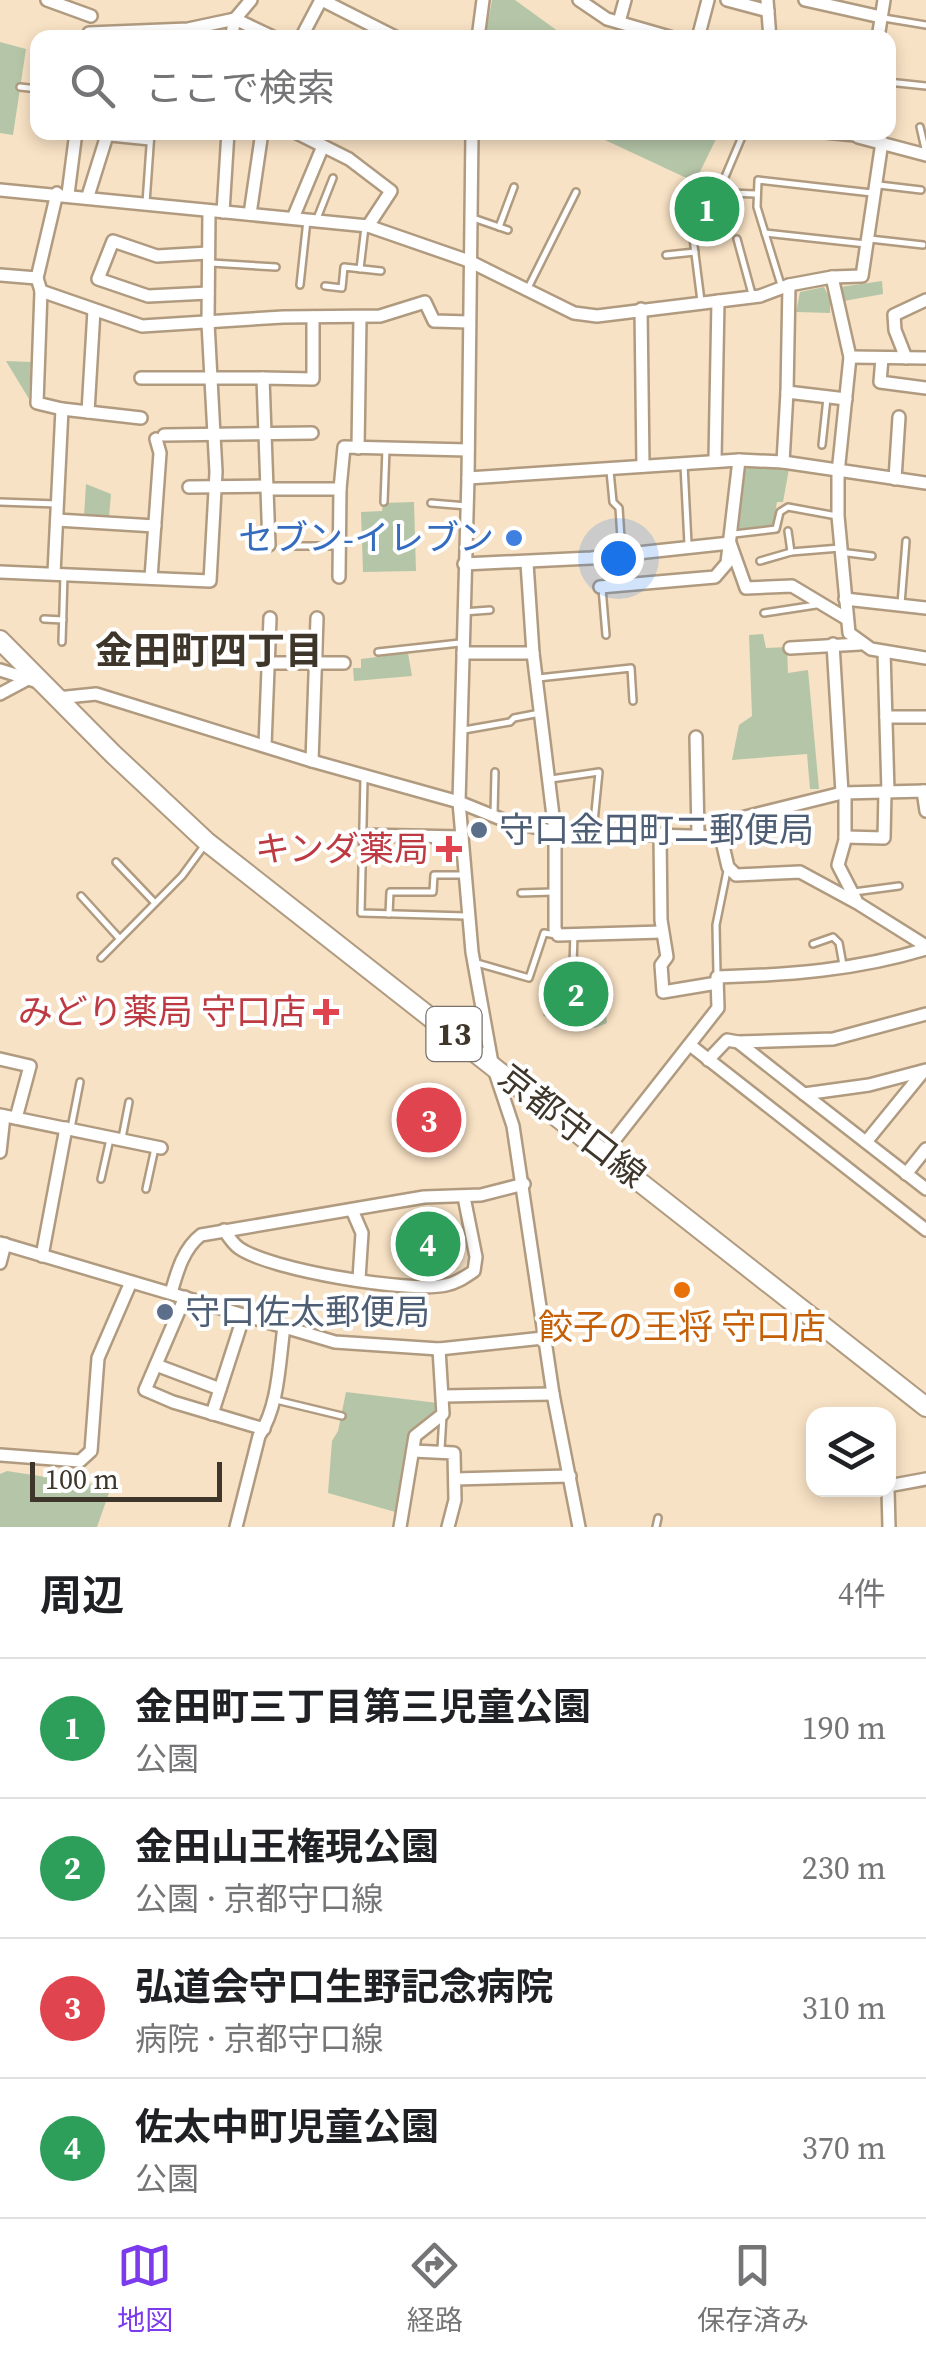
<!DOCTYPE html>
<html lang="ja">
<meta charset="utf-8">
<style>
:root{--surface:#fff;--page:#f2f2f2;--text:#202124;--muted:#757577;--line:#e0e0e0;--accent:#7c3aed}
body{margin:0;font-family:"Source Serif 4","Noto Sans JP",serif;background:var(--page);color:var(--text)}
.controls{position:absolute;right:30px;bottom:30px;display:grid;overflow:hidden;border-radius:20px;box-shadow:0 5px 15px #0003}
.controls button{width:90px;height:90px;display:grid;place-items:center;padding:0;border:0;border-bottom:2px solid var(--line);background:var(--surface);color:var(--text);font:50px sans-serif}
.scale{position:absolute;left:30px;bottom:25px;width:192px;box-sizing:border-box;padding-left:10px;border:5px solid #3f362b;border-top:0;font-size:28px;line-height:35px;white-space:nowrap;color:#3f362b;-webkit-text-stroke:8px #fff;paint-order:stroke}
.you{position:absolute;left:618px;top:558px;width:35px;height:35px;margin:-25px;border:8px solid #fff;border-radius:50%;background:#1a73e8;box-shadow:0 0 0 15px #1a73e833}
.badge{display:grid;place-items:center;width:65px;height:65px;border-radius:50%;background:var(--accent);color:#fff;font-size:32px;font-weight:700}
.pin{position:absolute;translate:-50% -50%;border:5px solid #fff;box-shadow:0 2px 10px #0006}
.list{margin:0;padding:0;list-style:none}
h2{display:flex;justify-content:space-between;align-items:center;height:130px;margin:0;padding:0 40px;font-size:42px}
h2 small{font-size:32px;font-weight:400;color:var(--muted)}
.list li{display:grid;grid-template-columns:65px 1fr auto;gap:30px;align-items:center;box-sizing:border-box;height:140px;padding:0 40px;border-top:2px solid var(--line)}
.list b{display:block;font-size:38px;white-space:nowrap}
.list p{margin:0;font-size:32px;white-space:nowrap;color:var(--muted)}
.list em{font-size:32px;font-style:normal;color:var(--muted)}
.icon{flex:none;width:55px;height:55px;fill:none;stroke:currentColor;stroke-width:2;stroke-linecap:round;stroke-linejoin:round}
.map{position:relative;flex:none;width:926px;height:1527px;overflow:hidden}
.search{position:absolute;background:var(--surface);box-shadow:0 5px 15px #0003;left:30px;right:30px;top:30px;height:110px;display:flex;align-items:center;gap:25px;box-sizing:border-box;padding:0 35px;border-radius:20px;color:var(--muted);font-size:38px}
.sheet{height:690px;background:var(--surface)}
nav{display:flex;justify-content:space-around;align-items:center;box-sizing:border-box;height:140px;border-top:2px solid var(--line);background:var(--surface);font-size:28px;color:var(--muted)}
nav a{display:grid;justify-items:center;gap:5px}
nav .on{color:var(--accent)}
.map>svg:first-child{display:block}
</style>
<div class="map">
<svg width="926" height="1527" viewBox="0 0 926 1527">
<rect width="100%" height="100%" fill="#f8e2c5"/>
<g fill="#b5c6a8">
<path d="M492,0h23l51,37h-81z"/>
<path d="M0,42l26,7 -13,86 -13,-2z"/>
<path d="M590,133h129l-24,49z"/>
<path d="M697,187l23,10 -5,2 6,21 -24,6z"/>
<path d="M882,281l1,13 -39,7 -4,-14z"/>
<path d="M824,287l6,12v14l-34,-1 4,-20z"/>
<path d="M6,361l25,1 -2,37z"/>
<path d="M750,465l39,4 -6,33h-6l-4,24 -38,5 8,-59z"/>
<path d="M86,484l25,10 -2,24 -25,-2z"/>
<path d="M414,502l2,69 -53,1 -2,-60 21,-1 1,-8z"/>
<path d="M763,634l3,14 21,-1 1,26 20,-3 11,119h-9l-3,-35 -75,6 7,-35 13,-9 -3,-81z"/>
<path d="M408,653l4,23 -58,5 -1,-13h8v-9z"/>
<path d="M572,966h4l1,5h24l6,52 -12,5 -52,-12 11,-45h16z"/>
<circle cx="428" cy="1243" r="21"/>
<path d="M346,1392l92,11 1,7 -28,26 -12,77 -71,-20 4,-52 6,-10z"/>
<path d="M7,1471l104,16 -14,40h-97v-53z"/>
</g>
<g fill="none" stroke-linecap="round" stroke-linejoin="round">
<defs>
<g id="service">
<path d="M884,18l42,7"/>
<path d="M888,82l38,4"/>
<path d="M20,87l18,2"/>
<path d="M920,127l6,26"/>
<path d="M744,132l-22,52 7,9 27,1"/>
<path d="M794,132l61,6"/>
<path d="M110,138l40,4"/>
<path d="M879,185l42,5"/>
<path d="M146,203l5,-71"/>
<path d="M473,218l35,12"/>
<path d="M316,221l17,-43"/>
<path d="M499,227l15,-40"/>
<path d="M692,230l9,71"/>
<path d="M765,233l101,11"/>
<path d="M737,239l15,55"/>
<path d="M870,239l53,6"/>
<path d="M666,255l29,-3"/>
<path d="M211,263l65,4"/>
<path d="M360,269l5,-42"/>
<path d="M300,285l7,-65"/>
<path d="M781,285l-24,-78 1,-27 114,13"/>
<path d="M325,286l17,2 2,-21 37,4"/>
<path d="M528,288l48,-96"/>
<path d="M822,445l5,-47"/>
<path d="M684,465l4,79"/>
<path d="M610,471l3,31 6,6 3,45"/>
<path d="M0,502l57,2"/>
<path d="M384,502l2,-53"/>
<path d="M431,503l36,3"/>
<path d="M788,531l3,21"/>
<path d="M734,534l42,-5 4,-17 8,-5 49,9"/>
<path d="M294,546h42"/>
<path d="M840,552l32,4"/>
<path d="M760,561l31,-9 49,-4"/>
<path d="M602,588l4,47"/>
<path d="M901,604l5,-63"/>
<path d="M463,612l27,-2"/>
<path d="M764,613l52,-8"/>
<path d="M44,619l19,1"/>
<path d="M62,642l2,-67"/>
<path d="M378,652l82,-9"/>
<path d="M538,678l93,-10 2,33"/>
<path d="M464,730l46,-8 4,-4 26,-5"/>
<path d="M364,779l-3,134 105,3"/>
<path d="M551,779l48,-7 -6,60"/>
<path d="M494,814l1,-42"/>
<path d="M116,862l39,41"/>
<path d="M854,892l45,-6"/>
<path d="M521,893l32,-1"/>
<path d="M81,896l38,42"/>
<path d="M389,914l1,-22h43l1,-17h28"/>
<path d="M813,944l20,-7 6,6 4,22"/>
<path d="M101,958l81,-82 22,-30"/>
<path d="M477,963l52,15 15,-45 12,2"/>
<path d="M573,966l1,-32"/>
<path d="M717,974l-1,-49 11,-54"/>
<path d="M71,1128l9,-46"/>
<path d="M122,1138l7,-36"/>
<path d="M101,1179l9,-40"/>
<path d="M146,1189l9,-41"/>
<path d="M276,1400l66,16"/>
<path d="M441,1449l2,-34"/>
<path d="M656,1527l2,-9"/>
</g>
<g id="minor">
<path d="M47,0l44,16"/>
<path d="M322,0l75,38"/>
<path d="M579,0l28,19 66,19"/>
<path d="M727,0l41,11"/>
<path d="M767,0l3,38"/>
<path d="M805,0l76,17"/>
<path d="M619,22l6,-22"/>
<path d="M89,33l99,-4 47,-10 40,19"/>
<path d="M231,38l4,-19 16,-19"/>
<path d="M301,38l20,-38"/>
<path d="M478,38l5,-38"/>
<path d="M698,38l10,-38"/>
<path d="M878,38l6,-38"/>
<path d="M295,132l54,27 42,32 -23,35"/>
<path d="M472,132l-4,346 -9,324 13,150 20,111 21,63 40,268 26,133"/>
<path d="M859,132l-1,5 68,18"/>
<path d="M0,190l368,36 101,35 105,52 23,3 163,-20 29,-11 43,-8 18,80 -12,116v43l11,117 22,16 55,9"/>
<path d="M68,194l8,-62"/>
<path d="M88,196l20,-64"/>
<path d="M223,212l5,-80"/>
<path d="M250,214l12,-82"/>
<path d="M293,218l30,-72"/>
<path d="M0,275l37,3"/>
<path d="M832,277l30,-1 20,-134"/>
<path d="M41,291l101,35 141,-9 97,-1 45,-14 9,19 35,1"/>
<path d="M208,293l-60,3 -50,-17 15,-38 44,15 51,-3"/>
<path d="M641,309l2,157"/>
<path d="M850,357l76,1"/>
<path d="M882,358l-2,24 46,6"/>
<path d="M906,358l-11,-28 -1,-15 32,-15"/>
<path d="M141,378h122"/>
<path d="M787,392l2,-107"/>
<path d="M62,409l79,9"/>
<path d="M88,412l6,-102"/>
<path d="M164,435l148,-2"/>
<path d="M358,448l2,-131"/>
<path d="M715,459l3,-158"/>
<path d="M783,462l4,-70 59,7"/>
<path d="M468,478l271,-18 44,2 143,21"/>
<path d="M895,479l4,-62"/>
<path d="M189,487l78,-1"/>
<path d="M267,489h73"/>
<path d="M57,520l98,6"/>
<path d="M269,545l-6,-167 50,1v-62"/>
<path d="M527,563l6,90 22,179v97l3,6 104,-3"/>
<path d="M464,564l127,-6 139,-15 16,45 46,-2 55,33"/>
<path d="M0,572l210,9 6,-109 -8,-149 1,-112"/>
<path d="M54,573l8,-164 -25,-6 4,-112 -4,-13 20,-85"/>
<path d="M339,577l1,-88 4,-42 124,3"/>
<path d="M151,578l9,-125 -4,-14"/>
<path d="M600,587l115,-10 12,-14 12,-103"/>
<path d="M845,599l81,9"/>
<path d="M833,644l9,149"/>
<path d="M790,648l70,-4"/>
<path d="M884,652l4,140"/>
<path d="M463,653h70"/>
<path d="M270,663h74"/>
<path d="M0,670l38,12"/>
<path d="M0,694l28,-15"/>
<path d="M57,698l39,-4 216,67 147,41 42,17 54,13 166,5 7,30 8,8 64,-3 59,32 67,42"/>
<path d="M886,717h40"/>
<path d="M696,737l2,97"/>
<path d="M265,745l5,-127"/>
<path d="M312,761l5,-143"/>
<path d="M923,791l3,20"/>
<path d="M845,793v47l-7,25 18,35"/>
<path d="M660,834l1,86 6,37 -6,8 2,27 54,-9"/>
<path d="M363,835l99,2"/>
<path d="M721,837l8,-16 113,-28 84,-2"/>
<path d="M845,837l39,1 1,-46"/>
<path d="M738,1042l95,-3 93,-25"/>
<path d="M690,1045l236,185"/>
<path d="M0,1059l30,7 -14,52"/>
<path d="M708,1060l19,-20 11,2 66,52"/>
<path d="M926,1070l-57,15 -65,9 122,95"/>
<path d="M0,1115l161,33"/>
<path d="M866,1142l57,-70"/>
<path d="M0,1152l4,-36"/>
<path d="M605,1152l113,-144 -1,-31c72,-2 140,-7 209,-28"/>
<path d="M906,1174l20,-25"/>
<path d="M352,1210l10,23 -3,46"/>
<path d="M224,1230c4,6 9,14 15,18 31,22 170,45 207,37 11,-2 19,-8 28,-14l2,-14 -12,-60"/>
<path d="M0,1243l335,99 104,7 104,-11"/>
<path d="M42,1256l24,-128"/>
<path d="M0,1263l5,-19"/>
<path d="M171,1293c6,-21 12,-44 30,-58l223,-38 57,-2 43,-11"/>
<path d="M185,1297l-40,93 28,12 91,27"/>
<path d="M156,1365l64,24"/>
<path d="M444,1396l109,-2"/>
<path d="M212,1414l32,-99"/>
<path d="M413,1451l41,2 1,47 -7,27"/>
<path d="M0,1455l80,6 11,-10 7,-93 33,-76"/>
<path d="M455,1479l115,-3"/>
<path d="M888,1486l38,-7"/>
<path d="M888,1490l1,37"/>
<path d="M236,1527l23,-91c20,-30 20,-74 25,-109"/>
<path d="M400,1527l15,-91 28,-22 -4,-65"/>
</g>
<path id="primary" d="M0,640l113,114 94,88 719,565"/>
</defs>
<use href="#service" stroke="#b09b80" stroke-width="10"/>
<use href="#minor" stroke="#b09b80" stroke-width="16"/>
<use href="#primary" stroke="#b09b80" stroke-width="22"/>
<use href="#service" stroke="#fff" stroke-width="5"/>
<use href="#minor" stroke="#fff" stroke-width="11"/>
<use href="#primary" stroke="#fff" stroke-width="18"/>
</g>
<circle fill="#3f7fe0" stroke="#fff" stroke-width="4" cx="514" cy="538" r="10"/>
<g fill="#5c6f8a" stroke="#fff" stroke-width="4">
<circle cx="479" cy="830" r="10"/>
<circle cx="165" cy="1312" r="10"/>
</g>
<g fill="#e0444e" stroke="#fff" stroke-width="4">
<path d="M444 834h10v10h10v10h-10v10h-10v-10h-10v-10h10z"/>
<path d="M321 997h10v10h10v10h-10v10h-10v-10h-10v-10h10z"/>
</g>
<circle fill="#e8710a" stroke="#fff" stroke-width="4" cx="682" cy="1290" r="10"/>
<g text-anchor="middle" stroke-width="8" stroke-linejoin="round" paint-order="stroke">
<rect fill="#fff" stroke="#79726b" stroke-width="2.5" x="426.5" y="1007" width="55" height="54" rx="8"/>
<g font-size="32" font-weight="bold" fill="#3f362b">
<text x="454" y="1045">13</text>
</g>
<g font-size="35" fill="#366cbe" stroke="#fff" text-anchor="end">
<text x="494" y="550">セブン-イレブン</text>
</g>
<g font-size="35" fill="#4e5e75" stroke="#fff" text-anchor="start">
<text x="499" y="842">守口金田町二郵便局</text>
<text x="185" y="1324">守口佐太郵便局</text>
</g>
<g font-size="35" fill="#be3a42" stroke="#fff" text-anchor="end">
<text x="429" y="861">キンダ薬局</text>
<text x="306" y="1024">みどり薬局 守口店</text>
</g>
<g font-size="35" fill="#3f362b" stroke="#fff">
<text transform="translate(572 1126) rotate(38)" y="12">京都守口線</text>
</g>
<g font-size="35" fill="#c56008" stroke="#fff">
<text x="682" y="1339">餃子の王将 守口店</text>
</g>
<g font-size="38" font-weight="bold" fill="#3f362b" stroke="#fff">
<text x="209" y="664">金田町四丁目</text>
</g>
</g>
</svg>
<div class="controls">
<button><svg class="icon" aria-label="layers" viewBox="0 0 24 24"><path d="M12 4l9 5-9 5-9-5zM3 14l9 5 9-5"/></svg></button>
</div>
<div class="scale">100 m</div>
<div class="you"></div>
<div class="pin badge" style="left:707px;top:209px;background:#2e9e5b">1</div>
<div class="pin badge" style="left:576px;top:994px;background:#2e9e5b">2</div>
<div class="pin badge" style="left:429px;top:1120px;background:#e0444e">3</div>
<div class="pin badge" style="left:428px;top:1244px;background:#2e9e5b">4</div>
<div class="search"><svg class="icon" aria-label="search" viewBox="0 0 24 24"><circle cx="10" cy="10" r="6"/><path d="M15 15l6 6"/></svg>ここで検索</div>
</div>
<section class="sheet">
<h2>周辺<small>4件</small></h2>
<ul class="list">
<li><span class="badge" style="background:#2e9e5b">1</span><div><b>金田町三丁目第三児童公園</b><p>公園</p></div><em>190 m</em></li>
<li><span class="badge" style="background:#2e9e5b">2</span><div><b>金田山王権現公園</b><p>公園 · 京都守口線</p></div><em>230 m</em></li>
<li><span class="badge" style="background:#e0444e">3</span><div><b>弘道会守口生野記念病院</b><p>病院 · 京都守口線</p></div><em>310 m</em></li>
<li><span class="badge" style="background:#2e9e5b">4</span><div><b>佐太中町児童公園</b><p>公園</p></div><em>370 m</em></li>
</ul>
</section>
<nav>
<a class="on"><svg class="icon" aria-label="map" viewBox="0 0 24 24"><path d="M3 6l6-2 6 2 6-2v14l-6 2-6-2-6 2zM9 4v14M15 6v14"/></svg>地図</a>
<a><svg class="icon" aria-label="directions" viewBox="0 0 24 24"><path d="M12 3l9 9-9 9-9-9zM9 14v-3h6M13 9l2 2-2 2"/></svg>経路</a>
<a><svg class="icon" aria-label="saved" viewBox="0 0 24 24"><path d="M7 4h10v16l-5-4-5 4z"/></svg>保存済み</a>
</nav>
